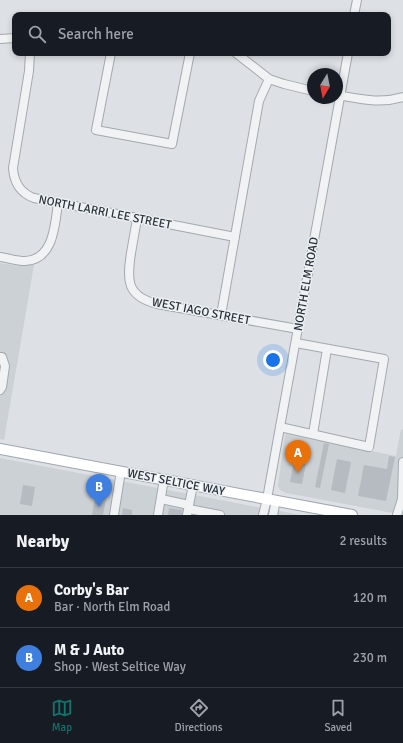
<!DOCTYPE html>
<meta charset="utf-8">
<style>
:root{--surface:#171b24;--page:#20242c;--text:#f1f3f6;--muted:#9ea1a6;--line:#363941;--accent:#0f766e}
body{margin:0;font-family:Signika,sans-serif;background:var(--page);color:var(--text)}
.compass{position:absolute;left:307px;top:68px;width:36px;height:36px;border-radius:50%;background:var(--surface);box-shadow:0 2px 6px #0003;rotate:190deg}
.you{position:absolute;left:273px;top:360px;width:14px;height:14px;margin:-10px;border:3px solid #fff;border-radius:50%;background:#1a73e8;box-shadow:0 0 0 6px #1a73e833}
.badge{display:grid;place-items:center;width:26px;height:26px;border-radius:50%;background:var(--accent);color:#fff;font-size:13px;font-weight:700}
.pin{position:absolute;translate:-50% -33px;filter:drop-shadow(0 1px 2px #0008)}
.pin::after{content:'';position:absolute;top:21px;width:14px;height:12px;background:inherit;clip-path:polygon(0 0,100% 0,50% 100%)}
.list{margin:0;padding:0;list-style:none}
h2{display:flex;justify-content:space-between;align-items:center;height:52px;margin:0;padding:0 16px;font-size:17px}
h2 small{font-size:13px;font-weight:400;color:var(--muted)}
.list li{display:grid;grid-template-columns:26px 1fr auto;gap:12px;align-items:center;box-sizing:border-box;height:60px;padding:0 16px;border-top:1px solid var(--line)}
.list b{display:block;font-size:15px;white-space:nowrap}
.list p{margin:0;font-size:13px;white-space:nowrap;color:var(--muted)}
.list em{font-size:13px;font-style:normal;color:var(--muted)}
.icon{flex:none;width:22px;height:22px;fill:none;stroke:currentColor;stroke-width:2;stroke-linecap:round;stroke-linejoin:round}
.map{position:relative;flex:none;width:403px;height:515px;overflow:hidden}
.search{position:absolute;background:var(--surface);box-shadow:0 2px 6px #0003;left:12px;right:12px;top:12px;height:44px;display:flex;align-items:center;gap:10px;box-sizing:border-box;padding:0 14px;border-radius:8px;color:var(--muted);font-size:15px}
.sheet{height:172px;background:var(--surface)}
nav{display:flex;justify-content:space-around;align-items:center;box-sizing:border-box;height:56px;border-top:1px solid var(--line);background:var(--surface);font-size:11px;color:var(--muted)}
nav a{display:grid;justify-items:center;gap:2px}
nav .on{color:var(--accent)}
.map>svg:first-child{display:block}
</style>
<div class="map">
<svg width="403" height="515" viewBox="0 0 403 515">
<rect width="100%" height="100%" fill="#dde1e5"/>
<g fill="#ccd1d6">
<path d="M0,263l18,3 16,-1 -30,175 -4,-1z"/>
<path d="M401,429l2,1v85l-117,-22 -6,-3 -2,-4 7,-52 111,22z"/>
<path d="M0,458l231,44 70,13h-301z"/>
</g>
<g fill="#b5bbc1">
<path d="M324,443l5,1 -9,44 -5,-1z"/>
<path d="M389,456l6,1 -9,44 -28,-5 6,-31 23,4z"/>
<path d="M337,459l14,3 -6,31 -14,-3z"/>
<path d="M294,462l12,2 -4,20 -12,-2z"/>
<path d="M23,485l12,2 -3,19 -12,-2z"/>
<path d="M95,497l11,2 -3,16h-11z"/>
<path d="M123,508l9,2v5h-10z"/>
<path d="M169,508l13,2v5h-14z"/>
</g>
<g fill="none" stroke-linecap="round" stroke-linejoin="round">
<defs>
<g id="minor">
<path d="M354,15l3,-15"/>
<path d="M0,39l15,-1"/>
<path d="M30,53l-1,18 -16,97c1,15 7,25 21,30l201,39"/>
<path d="M111,53l-15,77 76,14 18,-91"/>
<path d="M236,53l33,26 15,5 29,7"/>
<path d="M337,95c24,4 42,9 66,2"/>
<path d="M137,219c-2,11 -4,23 -6,34 -4,27 -5,43 26,51l141,25"/>
<path d="M0,257c8,1 17,4 25,4 29,-1 30,-37 33,-58"/>
<path d="M221,315l38,-214 10,-22"/>
<path d="M0,357h2l3,9 -3,21 -2,3"/>
<path d="M280,427l89,20 15,-88 -88,-16"/>
<path d="M313,434l14,-85"/>
<path d="M161,499l28,6"/>
<path d="M189,509l31,6"/>
<path d="M114,515l7,-44"/>
<path d="M158,515l6,-36"/>
<path d="M187,515l6,-30"/>
<path d="M263,515l4,-16 13,-72 68,-374"/>
<path d="M273,515l3,-15"/>
<path d="M397,515l5,-16 1,-37"/>
</g>
<path id="major" d="M0,449l352,66"/>
</defs>
<use href="#minor" stroke="#a3a9ae" stroke-width="10"/>
<use href="#major" stroke="#9ea7b0" stroke-width="12"/>
<use href="#minor" stroke="#f0f2f4" stroke-width="8"/>
<use href="#major" stroke="#fff" stroke-width="10"/>
</g>
<g text-anchor="middle" stroke-width="3" stroke-linejoin="round" paint-order="stroke">
<g font-size="12" fill="#29313a" stroke="#ecf0f3">
<text transform="translate(105 212) rotate(11)" y="4">NORTH LARRI LEE STREET</text>
<text transform="translate(306 284) rotate(-80)" y="4">NORTH ELM ROAD</text>
<text transform="translate(201 311) rotate(11)" y="4">WEST IAGO STREET</text>
<text transform="translate(176 482) rotate(11)" y="4">WEST SELTICE WAY</text>
</g>
</g>
</svg>
<svg class="compass" viewBox="-18 -18 36 36"><path d="M0-13l5 13h-10z" fill="#e53935"/><path d="M0 13l5-13h-10z" fill="#9ea1a6"/></svg>
<div class="you"></div>
<div class="pin badge" style="left:298px;top:473px;background:#e8710a">A</div>
<div class="pin badge" style="left:99px;top:507px;background:#3f7fe0">B</div>
<div class="search"><svg class="icon" aria-label="search" viewBox="0 0 24 24"><circle cx="10" cy="10" r="6"/><path d="M15 15l6 6"/></svg>Search here</div>
</div>
<section class="sheet">
<h2>Nearby<small>2 results</small></h2>
<ul class="list">
<li><span class="badge" style="background:#e8710a">A</span><div><b>Corby's Bar</b><p>Bar · North Elm Road</p></div><em>120 m</em></li>
<li><span class="badge" style="background:#3f7fe0">B</span><div><b>M &amp; J Auto</b><p>Shop · West Seltice Way</p></div><em>230 m</em></li>
</ul>
</section>
<nav>
<a class="on"><svg class="icon" aria-label="map" viewBox="0 0 24 24"><path d="M3 6l6-2 6 2 6-2v14l-6 2-6-2-6 2zM9 4v14M15 6v14"/></svg>Map</a>
<a><svg class="icon" aria-label="directions" viewBox="0 0 24 24"><path d="M12 3l9 9-9 9-9-9zM9 14v-3h6M13 9l2 2-2 2"/></svg>Directions</a>
<a><svg class="icon" aria-label="saved" viewBox="0 0 24 24"><path d="M7 4h10v16l-5-4-5 4z"/></svg>Saved</a>
</nav>
